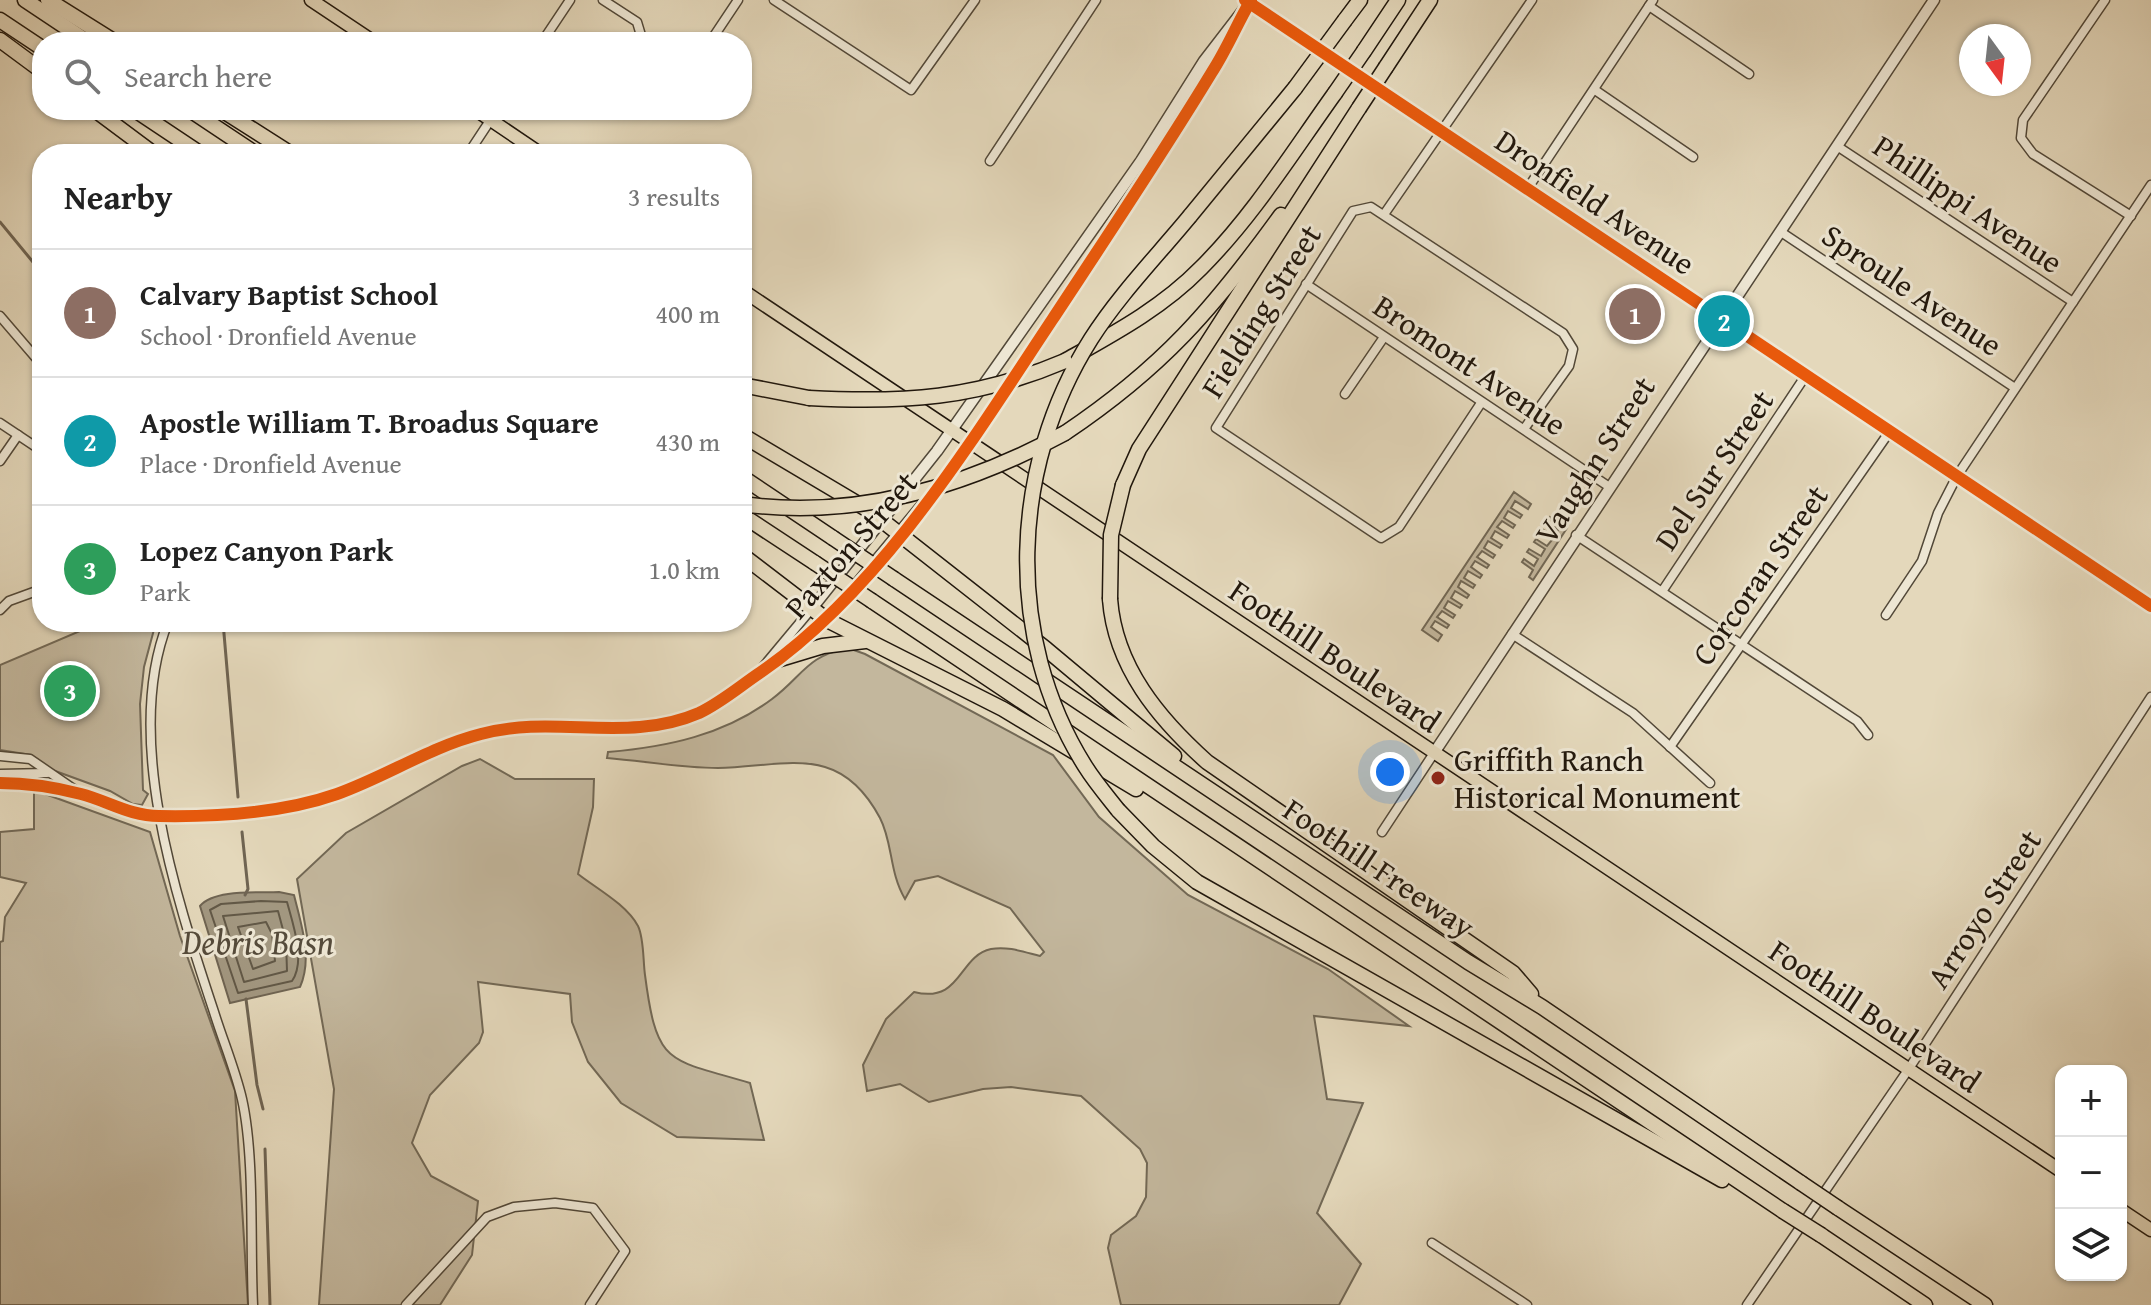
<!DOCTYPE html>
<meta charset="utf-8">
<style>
:root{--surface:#fff;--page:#f2f2f2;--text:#222;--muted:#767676;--line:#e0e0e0;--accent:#db2777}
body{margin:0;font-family:"Gentium Book Plus",serif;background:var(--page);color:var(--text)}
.controls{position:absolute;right:24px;bottom:24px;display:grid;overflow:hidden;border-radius:16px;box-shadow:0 2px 6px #0004}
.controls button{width:72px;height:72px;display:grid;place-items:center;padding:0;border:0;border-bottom:2px solid var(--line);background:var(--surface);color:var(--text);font:40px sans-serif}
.compass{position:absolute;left:1959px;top:24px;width:72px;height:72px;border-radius:50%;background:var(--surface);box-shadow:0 2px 6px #0004;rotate:165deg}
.you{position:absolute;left:1390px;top:772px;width:28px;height:28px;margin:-20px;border:6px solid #fff;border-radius:50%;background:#1a73e8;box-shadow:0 0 0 12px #1a73e833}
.badge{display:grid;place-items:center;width:52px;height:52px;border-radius:50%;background:var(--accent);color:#fff;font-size:26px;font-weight:700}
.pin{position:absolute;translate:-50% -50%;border:4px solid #fff;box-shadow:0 2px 8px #0006}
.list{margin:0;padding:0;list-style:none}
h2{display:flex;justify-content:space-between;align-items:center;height:104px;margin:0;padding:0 32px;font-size:34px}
h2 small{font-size:26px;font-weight:400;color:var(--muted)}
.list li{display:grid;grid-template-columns:52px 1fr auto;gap:24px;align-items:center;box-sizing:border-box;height:128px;padding:0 32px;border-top:2px solid var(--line)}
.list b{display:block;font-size:30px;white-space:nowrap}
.list p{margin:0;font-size:26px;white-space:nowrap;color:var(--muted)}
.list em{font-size:26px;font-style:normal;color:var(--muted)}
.icon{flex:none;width:44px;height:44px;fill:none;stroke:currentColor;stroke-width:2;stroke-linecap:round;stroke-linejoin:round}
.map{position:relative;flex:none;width:2151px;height:1305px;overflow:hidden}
.search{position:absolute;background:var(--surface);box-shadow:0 2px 6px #0004;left:32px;top:32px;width:720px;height:88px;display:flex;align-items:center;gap:20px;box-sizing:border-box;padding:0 28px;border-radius:32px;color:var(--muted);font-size:30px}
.panel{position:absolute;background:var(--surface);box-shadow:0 2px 6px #0004;left:32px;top:144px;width:720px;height:488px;border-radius:32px}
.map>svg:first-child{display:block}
</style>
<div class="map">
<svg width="2151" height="1305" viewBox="0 0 2151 1305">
<rect width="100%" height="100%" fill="#e4d8bb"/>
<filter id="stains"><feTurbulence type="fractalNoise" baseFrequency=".0025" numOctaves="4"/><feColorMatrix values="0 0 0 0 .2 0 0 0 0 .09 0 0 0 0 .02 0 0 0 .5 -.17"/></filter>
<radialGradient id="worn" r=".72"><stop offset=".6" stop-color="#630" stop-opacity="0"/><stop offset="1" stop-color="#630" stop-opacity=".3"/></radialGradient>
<g fill="#c3b79d" stroke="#726855" stroke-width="2">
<path d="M1514,492l17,12 -3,5 -13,-8 -4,7 11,7 -2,3 -12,-7 -4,7 11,7 -2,3 -11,-7 -5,6 12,8 -2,3 -12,-7 -4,7 11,7 -2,3 -12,-7 -4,7 11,7 -2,3 -11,-7 -5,6 12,8 -2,3 -12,-7 -4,6 11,8 -2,3 -12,-7 -4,7 11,7 -2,3 -12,-7 -3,6 11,8 -2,3 -12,-7 -4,7 11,7 -2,3 -12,-7 -4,7 11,7 -2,3 -11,-7 -5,6 12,8 -2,3 -12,-7 -4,6 11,8 -4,6 -16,-11z"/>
<path d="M1550,517l17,11 -34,52 -4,-3 4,-7 -11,-8 2,-3 10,7 4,-7 -11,-7 2,-3 12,7 4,-7 -11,-7 2,-3 11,7 5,-6 -11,-8 1,-3 12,7 4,-6 -11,-8z"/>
<path d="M101,622h55l-12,45 -4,37 3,86 5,4 -6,11 -9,-1 -23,-13 -63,-23 -16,-13 -31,-5v-85z"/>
<path d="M848,648l17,6 188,101 46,62 89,78 140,74 81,57 -95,-10 13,83 36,4 -46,110 44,51 -22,41h-218l-13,-57 3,-13 25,-19 10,-19 1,-34 -7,-14 -59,-53 -70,-9 -28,2 -54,13 -29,-18 -33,7 -4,-26 23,-46 28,-27c48,12 44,-36 77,-43 17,-3 33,3 49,7l4,-4 -34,-44 -72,-32 -23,5 -10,18c-16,-27 -12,-56 -25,-81 -41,-77 -95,-51 -162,-50 -37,0 -74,-7 -111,-10l1,-6c59,-5 116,-17 164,-53 31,-23 34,-43 76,-51z"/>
<path d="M480,759l35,20h79l-1,28 -15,67c19,15 48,30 60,52 6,12 5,35 7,49 12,92 22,83 105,108l14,57 -87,-3 -56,-34 -33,-41 -16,-40 -2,-28 -92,-12 5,50 -4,11 -49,52 -18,48 19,33 47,25 -6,54 -32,50h-121l15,-216 -37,-210 49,-46 116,-67z"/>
<path d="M34,790l116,42 30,104 55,155 13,214h-248v-363l3,-1 2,-24 21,-34 -26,-6v-45l34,-3z"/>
</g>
<path fill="#a29780" stroke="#6f6452" stroke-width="2" d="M279,892l15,3c7,29 19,63 6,92l-70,16 -30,-97c14,-17 58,-13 79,-14z"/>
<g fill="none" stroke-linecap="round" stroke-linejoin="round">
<g stroke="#625846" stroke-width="2">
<path d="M261,901l26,1c6,22 19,59 5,79l-54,12 -28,-83 11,-6z"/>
<path d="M278,911l8,30 1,30 -43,11 -21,-66z"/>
<path d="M266,922l6,12 3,27 -22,8 -15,-42z"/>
</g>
<g stroke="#6f6452" stroke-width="3">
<path d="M0,222l42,51"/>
<path d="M223,622l15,175"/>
<path d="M242,832l6,57 -3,6"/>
<path d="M246,999l11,86 6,24"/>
<path d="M265,1149l5,156"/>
</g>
<defs>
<g id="minor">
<path d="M603,0l34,22 6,20"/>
<path d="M774,0l137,90 64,-90"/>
<path d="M2105,0l-82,120 -2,18 12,16 98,62"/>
<path d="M1649,6l100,68"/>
<path d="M542,42l28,-42"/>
<path d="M710,42l28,-42"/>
<path d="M1595,90l98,67"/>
<path d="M1837,146l236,156"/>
<path d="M468,154l29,-44"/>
<path d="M990,161l106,-161"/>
<path d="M1528,188l125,-188"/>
<path d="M1385,213l147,-213"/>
<path d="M1781,232l234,156"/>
<path d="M1306,284l302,202"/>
<path d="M0,316l42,49"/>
<path d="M1345,394l39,-57"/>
<path d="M1481,403l-82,124 -18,11 -165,-110 137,-217 18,-4 192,126 10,16 -4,17 -45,63"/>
<path d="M0,423l42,28"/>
<path d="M0,461l18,-26"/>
<path d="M1576,535l281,186 11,14"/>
<path d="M1663,590l143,-215"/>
<path d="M0,610l9,-9 33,-12"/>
<path d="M1886,615l36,-54 16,-48 19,-37 194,-291"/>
<path d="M168,622c-46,115 9,278 46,390 9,29 21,57 28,87 13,58 8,145 11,206"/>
<path d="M1512,634l121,79 77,70"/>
<path d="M763,667l50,-60"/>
<path d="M1670,747l220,-316"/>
<path d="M0,756l30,3 48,33"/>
<path d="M0,774l47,-1"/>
<path d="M0,783c27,0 51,5 78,10 28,5 50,23 81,23 62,1 134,-4 191,-27 46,-19 87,-44 134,-56 43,-11 84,-3 127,-3 88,1 153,-57 216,-110"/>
<path d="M1382,832l52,-79"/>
<path d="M1432,1243l95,62"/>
<path d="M406,1305l81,-88 27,-10 41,-4 38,5 32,43 -35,54"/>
<path d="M1747,1305l161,-235 243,-373"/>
</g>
<g id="tertiary">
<path d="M1245,0l906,606"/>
<path d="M813,607l124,-156 204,-290 63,-100 47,-61"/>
<path d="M827,620l130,-157 205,-311 73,-123"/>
<path d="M1434,753l500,-753"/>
</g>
<g id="primary">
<path d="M311,0l63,42"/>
<path d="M476,110l65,44"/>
<path d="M742,290l1319,881"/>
<path d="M2121,1210l30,20"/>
</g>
<g id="motorway">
<path d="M25,0l63,42"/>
<path d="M48,0l67,42"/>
<path d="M0,20l42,28"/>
<path d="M1345,20l15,-20"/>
<path d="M0,40l42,31"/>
<path d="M1364,51l34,-51"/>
<path d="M1386,67l44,-67"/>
<path d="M95,110l59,44"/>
<path d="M135,110l66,44"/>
<path d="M190,110l66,44"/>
<path d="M222,110l69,44"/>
<path d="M1190,216l105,-128"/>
<path d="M1065,361c48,-27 97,-53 136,-93 52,-52 91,-115 134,-175"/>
<path d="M742,385l67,13"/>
<path d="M1065,433c97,-65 148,-124 216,-218"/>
<path d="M742,435l128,76 176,138 128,107"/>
<path d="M742,477l91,61"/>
<path d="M1123,485l16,-36 220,-341"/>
<path d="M742,515l73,48"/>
<path d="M742,555l85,65 176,89 133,80"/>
<path d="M894,579l574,383 74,45 259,176"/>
<path d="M1110,599c5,68 49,120 97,163l306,211 18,21"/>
<path d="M872,601l911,610"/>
<path d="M780,659l43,-13 42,-5"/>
<path d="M1118,810l35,36 44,36 525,298"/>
<path d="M1838,1208l147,97"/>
<path d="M1821,1235l104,70"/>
</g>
</defs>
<use href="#minor" stroke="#524838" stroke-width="11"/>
<use href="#tertiary" stroke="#524838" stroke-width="13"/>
<use href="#primary" stroke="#22180d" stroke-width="15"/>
<use href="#motorway" stroke="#22180d" stroke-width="17"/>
<use href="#minor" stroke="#ede6d3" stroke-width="8"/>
<use href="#tertiary" stroke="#ede6d3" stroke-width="10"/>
<use href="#primary" stroke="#e4d8bb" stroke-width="12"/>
<use href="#motorway" stroke="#e4d8bb" stroke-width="14"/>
<defs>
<g id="motorway-bridge">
<path d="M1295,88l50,-68"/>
<path d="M1335,93l29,-42"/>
<path d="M1359,108l27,-41"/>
<path d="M809,398c94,5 167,1 256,-37"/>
<path d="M742,504c113,16 225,-18 323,-71"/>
<path d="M833,538l61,41"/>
<path d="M815,563l57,38"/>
<path d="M1110,599l1,-64 12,-50"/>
<path d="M1118,810c-11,-14 -23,-28 -33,-44 -81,-129 -75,-299 6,-427 28,-44 66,-83 99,-123"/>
<path d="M1801,1183l37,25"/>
<path d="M1783,1211l38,24"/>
</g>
</defs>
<use href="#motorway-bridge" stroke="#22180d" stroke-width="17" stroke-linecap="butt"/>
<use href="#motorway-bridge" stroke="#e4d8bb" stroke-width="14"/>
<defs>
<g id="cycleway">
<path d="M1245,0l906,606"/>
<path d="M0,783c28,0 54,4 81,11 27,7 49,22 78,22 57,1 124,-3 178,-22 50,-18 93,-47 144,-60 73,-20 147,10 218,-21 23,-11 41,-27 62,-41 121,-84 210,-230 291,-352 54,-82 109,-164 160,-248 15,-23 25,-48 39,-72"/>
</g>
</defs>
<use href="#cycleway" stroke="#ede6d3" stroke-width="17"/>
<use href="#cycleway" stroke="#e8590c" stroke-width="12"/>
</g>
<circle fill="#8f2418" stroke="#ede6d3" stroke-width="3" cx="1438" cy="778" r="8"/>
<g text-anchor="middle" stroke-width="6" stroke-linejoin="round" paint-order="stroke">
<g font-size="32" fill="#22180d" stroke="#ede6d3">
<text transform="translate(1595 202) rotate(34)" y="11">Dronfield Avenue</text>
<text transform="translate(1968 204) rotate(34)" y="11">Phillippi Avenue</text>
<text transform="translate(1912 290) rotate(34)" y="11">Sproule Avenue</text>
<text transform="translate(1261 311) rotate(-58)" y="11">Fielding Street</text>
<text transform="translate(1470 365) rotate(34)" y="11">Bromont Avenue</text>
<text transform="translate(1595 460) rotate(-57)" y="11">Vaughn Street</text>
<text transform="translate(1714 470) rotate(-56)" y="11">Del Sur Street</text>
<text transform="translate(851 545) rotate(-49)" y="11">Paxton Street</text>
<text transform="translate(1760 575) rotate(-55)" y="11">Corcoran Street</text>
<text transform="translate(1335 656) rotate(34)" y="11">Foothill Boulevard</text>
<text transform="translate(1379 868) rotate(34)" y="11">Foothill Freeway</text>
<text transform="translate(1984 909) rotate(-57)" y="11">Arroyo Street</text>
<text transform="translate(1875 1016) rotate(34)" y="11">Foothill Boulevard</text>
</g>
<g font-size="32" fill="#22180d" stroke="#ede6d3" text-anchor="start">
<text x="1454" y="771">Griffith Ranch<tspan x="1454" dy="37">Historical Monument</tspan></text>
</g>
<g font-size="34" font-style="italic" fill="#554b3b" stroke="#ede6d3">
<text x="258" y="954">Debris Basn</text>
</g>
</g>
<rect width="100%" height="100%" filter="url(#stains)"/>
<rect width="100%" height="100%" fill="url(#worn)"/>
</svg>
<div class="controls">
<button>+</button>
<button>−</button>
<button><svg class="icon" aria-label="layers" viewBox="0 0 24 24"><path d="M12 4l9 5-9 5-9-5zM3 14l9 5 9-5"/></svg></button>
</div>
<svg class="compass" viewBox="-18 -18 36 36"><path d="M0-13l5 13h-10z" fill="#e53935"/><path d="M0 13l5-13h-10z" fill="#767676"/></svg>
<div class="you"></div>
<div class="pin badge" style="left:1635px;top:314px;background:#8d6e63">1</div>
<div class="pin badge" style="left:1724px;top:321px;background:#0f9aa8">2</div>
<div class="pin badge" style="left:70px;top:691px;background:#2e9e5b">3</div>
<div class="search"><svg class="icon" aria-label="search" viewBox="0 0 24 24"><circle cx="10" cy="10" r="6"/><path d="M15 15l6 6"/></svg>Search here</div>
<section class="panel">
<h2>Nearby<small>3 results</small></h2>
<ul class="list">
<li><span class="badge" style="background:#8d6e63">1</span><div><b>Calvary Baptist School</b><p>School · Dronfield Avenue</p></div><em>400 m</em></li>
<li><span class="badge" style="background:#0f9aa8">2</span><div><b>Apostle William T. Broadus Square</b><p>Place · Dronfield Avenue</p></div><em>430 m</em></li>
<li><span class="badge" style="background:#2e9e5b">3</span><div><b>Lopez Canyon Park</b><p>Park</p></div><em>1.0 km</em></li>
</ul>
</section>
</div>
